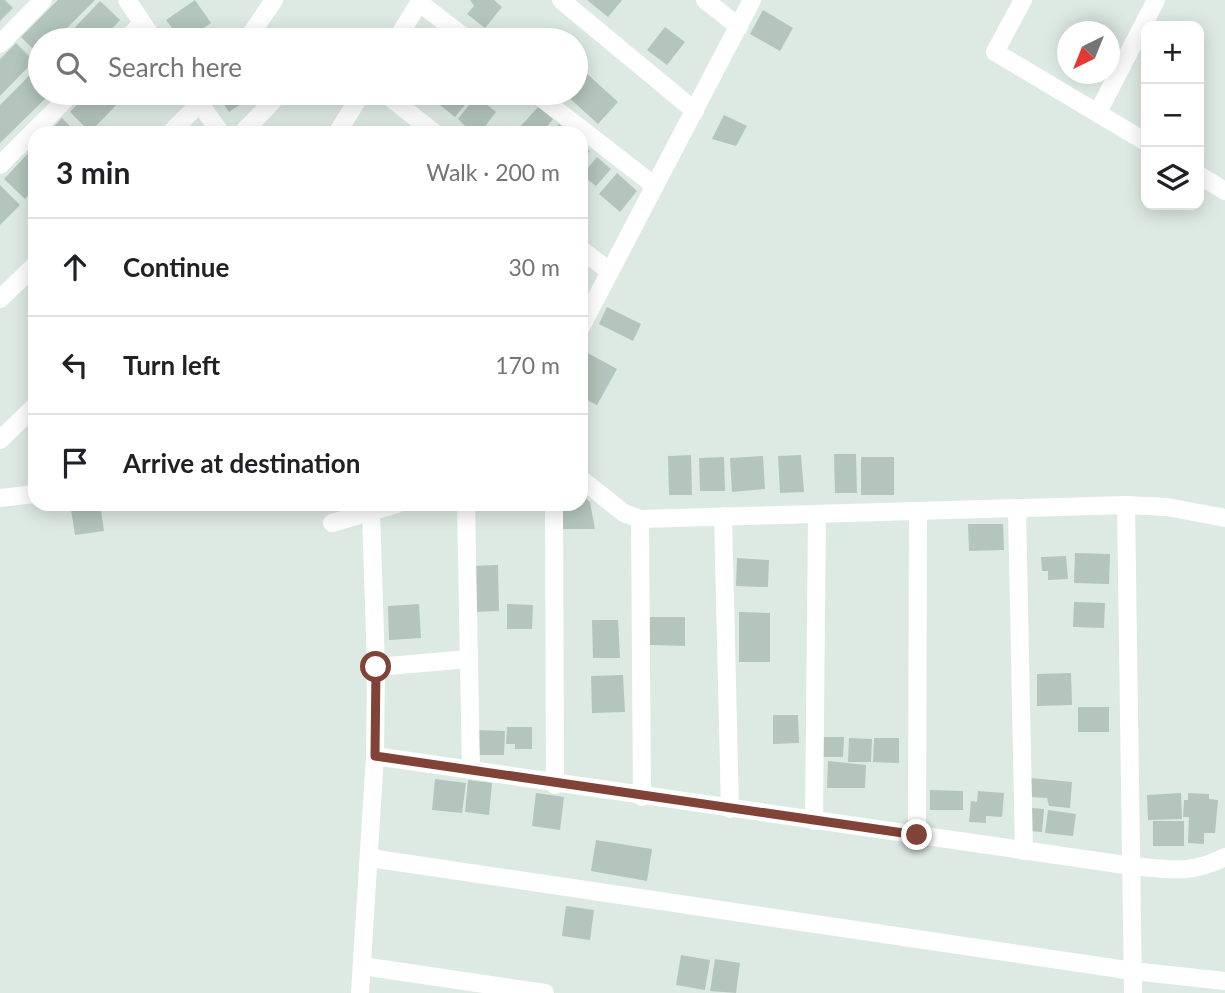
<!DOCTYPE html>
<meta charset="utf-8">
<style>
:root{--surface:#fff;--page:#f6f6f6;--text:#202124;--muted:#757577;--line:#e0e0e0}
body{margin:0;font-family:Lato,sans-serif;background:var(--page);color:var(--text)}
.controls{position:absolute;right:21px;top:21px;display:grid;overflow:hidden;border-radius:14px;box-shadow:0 4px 18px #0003}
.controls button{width:63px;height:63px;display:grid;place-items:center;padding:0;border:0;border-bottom:2px solid var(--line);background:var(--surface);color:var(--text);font:35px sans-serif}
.compass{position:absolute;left:1057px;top:21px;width:63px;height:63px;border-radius:50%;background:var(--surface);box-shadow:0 4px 18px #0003;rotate:223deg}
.stop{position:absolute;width:21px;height:21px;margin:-16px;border:5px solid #814337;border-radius:50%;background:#fff}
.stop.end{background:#814337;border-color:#fff;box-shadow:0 2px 7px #0008}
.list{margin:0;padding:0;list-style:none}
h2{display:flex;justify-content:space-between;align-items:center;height:91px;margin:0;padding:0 28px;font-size:30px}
h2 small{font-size:23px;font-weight:400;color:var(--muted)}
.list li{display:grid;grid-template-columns:46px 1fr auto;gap:21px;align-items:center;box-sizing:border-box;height:98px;padding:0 28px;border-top:2px solid var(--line)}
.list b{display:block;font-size:26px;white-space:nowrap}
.list em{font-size:23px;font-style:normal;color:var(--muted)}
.icon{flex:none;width:38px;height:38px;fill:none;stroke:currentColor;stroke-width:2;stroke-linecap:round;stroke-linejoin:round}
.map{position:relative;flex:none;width:1225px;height:993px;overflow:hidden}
.search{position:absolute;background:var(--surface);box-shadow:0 4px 18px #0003;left:28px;top:28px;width:560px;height:77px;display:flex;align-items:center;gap:18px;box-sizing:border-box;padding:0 24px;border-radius:38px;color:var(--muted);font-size:26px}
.panel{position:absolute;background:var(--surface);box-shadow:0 4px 18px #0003;left:28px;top:126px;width:560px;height:385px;border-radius:21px}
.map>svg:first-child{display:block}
</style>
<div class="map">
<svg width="1225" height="993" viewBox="0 0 1225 993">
<rect width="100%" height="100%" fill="#ddeae3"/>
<g fill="#b3c5bc">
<path d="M0,0h5l8,8 -13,13z"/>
<path d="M58,0h37l-40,40h-15v16l-19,-19z"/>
<path d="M195,0l16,23 -25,17h-5l-15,-20z"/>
<path d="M470,0h24l8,7 -17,21 -18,-14 7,-8z"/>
<path d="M587,0h35l-14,17z"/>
<path d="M100,1l20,19 -19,20h-38z"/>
<path d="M763,10l30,18 -13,23 -30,-17z"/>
<path d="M665,27l20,15 -18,23 -20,-15z"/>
<path d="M16,43l18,18 -34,35v-37z"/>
<path d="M36,69l4,5v19h11l-51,50v-38z"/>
<path d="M585,72l33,30 -20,22 -34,-31h12v-11z"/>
<path d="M88,93h40l-38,39 -20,-20z"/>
<path d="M216,93h41l-28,19z"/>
<path d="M451,93l22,2 -18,22 -15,-12z"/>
<path d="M476,96l20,16 -16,21h-8l-14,-14z"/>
<path d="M538,107l15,12 -11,14h-17l-6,-5z"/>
<path d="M724,115l23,11 -11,20 -24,-7z"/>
<path d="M62,118l15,15h-29z"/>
<path d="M559,124l11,9h-19z"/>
<path d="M581,143l9,8 -9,11z"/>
<path d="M35,146v42l-10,11 -21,-20z"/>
<path d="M597,157l14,12 -15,17 -14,-11z"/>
<path d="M617,173l20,18 -17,21 -21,-18z"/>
<path d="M0,185l20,20 -20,20z"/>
<path d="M607,307l34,17 -8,17 -34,-17z"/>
<path d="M586,352l31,17 -20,36 -16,-8v-36z"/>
<path d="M834,454h22l1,39h-22z"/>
<path d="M691,455l1,40h-23l-1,-39z"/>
<path d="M801,455l3,37 -24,1 -2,-37z"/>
<path d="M763,456l2,33 -33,3 -2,-34z"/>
<path d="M724,457l1,34h-25l-1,-33z"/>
<rect x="861" y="457" width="33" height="38"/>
<path d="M581,494l9,8 5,27h-34v-25h20z"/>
<path d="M70,504h30l4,27 -29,4z"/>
<path d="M968,524h35l1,26 -35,1z"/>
<path d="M1075,553l35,1 -1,30 -35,-1z"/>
<path d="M1066,556l2,23 -20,1v-9h-6l-1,-14z"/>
<path d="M737,558l32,2 -1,27 -32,-1z"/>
<path d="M498,565l1,46 -25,1 -1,-46z"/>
<path d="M1074,602l31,1 -1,25 -31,-1z"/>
<path d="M419,604l2,34 -32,2 -1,-34z"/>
<path d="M507,604l26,1 -1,24h-25z"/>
<path d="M739,612l31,1v49h-31z"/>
<path d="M650,617h35v29l-35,-1z"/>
<path d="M592,620h26l2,38h-27z"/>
<path d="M1071,673l1,32 -35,1v-32z"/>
<path d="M623,675l2,37 -33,1 -1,-37z"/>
<rect x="1078" y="707" width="31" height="25"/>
<path d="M773,715h25l1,28 -26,1z"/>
<path d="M507,727h25v22h-17v-5h-9z"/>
<path d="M478,730l27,1 -1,24h-26z"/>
<path d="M823,737h21l-1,20h-20z"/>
<path d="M849,738l23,1 -1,23h-23z"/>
<path d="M874,738h25v25l-26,-1z"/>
<path d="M828,761l38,4 -1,23h-38z"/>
<path d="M1031,778l41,4 -2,26 -21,-2 -2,-8 -17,-1z"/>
<path d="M435,779l31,4 -4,30 -30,-3z"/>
<path d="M468,780l24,3 -3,32 -24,-3z"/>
<path d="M930,790l33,1v19h-33z"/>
<path d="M978,791l26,2 -2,24 -16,-1v7l-17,-1 2,-21 6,1z"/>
<path d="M536,793l28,4 -4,33 -28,-4z"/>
<path d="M1181,793l1,26 -34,1 -1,-25z"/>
<path d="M1188,793l21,1v5l9,1 -3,33h-11v11l-16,-1 1,-26h-6l1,-17h4z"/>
<path d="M1031,808l13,1 -2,23 -13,-1z"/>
<path d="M1048,810l28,4 -3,22 -28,-3z"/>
<rect x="1153" y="821" width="31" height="25"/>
<path d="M596,840l56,9 -5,32 -56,-10z"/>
<path d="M566,906l28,4 -4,30 -28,-4z"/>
<path d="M681,955l29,5 -5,30 -29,-5z"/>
<path d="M715,959l25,4 -4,30 -26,-2z"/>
</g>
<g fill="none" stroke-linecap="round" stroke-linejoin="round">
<g stroke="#fff" stroke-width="18">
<path d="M127,0l27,40"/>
<path d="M561,0l134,111"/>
<path d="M705,0l34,27"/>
<path d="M1023,0l-28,52 151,90"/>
<path d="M420,3l48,37"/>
<path d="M125,40l17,-17"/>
<path d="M251,40v-6l23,-34"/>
<path d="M396,40l25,-40"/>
<path d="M0,44l43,-44"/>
<path d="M192,93l29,40"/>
<path d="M384,93l51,40"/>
<path d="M535,93l120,93"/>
<path d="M1098,112l58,-112"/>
<path d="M170,133l29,-29"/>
<path d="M242,133l32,-33 1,-7"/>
<path d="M337,133l25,-40"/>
<path d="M0,165l72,-72"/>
<path d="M1199,175l26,16"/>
<path d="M581,249l29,23"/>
<path d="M0,299l35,-34"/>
<path d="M581,327l171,-327"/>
<path d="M0,440l35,-34"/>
<path d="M581,479l43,34 16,6 486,-14 41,2 58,11"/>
<path d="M0,498l35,-4"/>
<path d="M466,504l5,266"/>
<path d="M554,504l1,281"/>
<path d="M1126,505l7,488"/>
<path d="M1017,509l7,342"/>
<path d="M723,516l7,293"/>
<path d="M640,519l2,278"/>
<path d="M332,523l65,-19"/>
<path d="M376,667l93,-8"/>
<path d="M375,756l757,110c37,3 59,9 93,-9"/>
<path d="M814,821l3,-307"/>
<path d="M917,836l1,-325"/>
<path d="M370,858l763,113 92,10"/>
<path d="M362,966l183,27"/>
<path d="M360,993l15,-237 1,-89 -5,-155"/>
</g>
</g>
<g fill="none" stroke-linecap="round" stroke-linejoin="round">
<path stroke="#814337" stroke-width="9" d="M376,667l-1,89 542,79"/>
</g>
</svg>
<div class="controls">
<button>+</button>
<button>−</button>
<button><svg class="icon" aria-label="layers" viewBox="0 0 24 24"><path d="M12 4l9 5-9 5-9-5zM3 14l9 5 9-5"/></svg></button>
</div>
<svg class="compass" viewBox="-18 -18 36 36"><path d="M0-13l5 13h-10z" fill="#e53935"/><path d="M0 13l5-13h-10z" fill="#757577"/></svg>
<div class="stop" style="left:376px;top:667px"></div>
<div class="stop end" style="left:917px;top:835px"></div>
<div class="search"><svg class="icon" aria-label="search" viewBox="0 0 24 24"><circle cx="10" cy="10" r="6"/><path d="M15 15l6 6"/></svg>Search here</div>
<section class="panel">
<h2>3 min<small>Walk · 200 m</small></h2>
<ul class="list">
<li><svg class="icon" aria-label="ahead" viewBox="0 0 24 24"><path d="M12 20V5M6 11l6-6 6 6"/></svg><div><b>Continue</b></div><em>30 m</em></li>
<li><svg class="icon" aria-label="left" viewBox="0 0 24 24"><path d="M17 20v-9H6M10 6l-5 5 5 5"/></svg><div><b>Turn left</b></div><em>170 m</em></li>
<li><svg class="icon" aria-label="arrive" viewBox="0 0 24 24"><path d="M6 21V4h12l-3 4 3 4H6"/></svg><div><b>Arrive at destination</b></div></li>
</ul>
</section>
</div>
